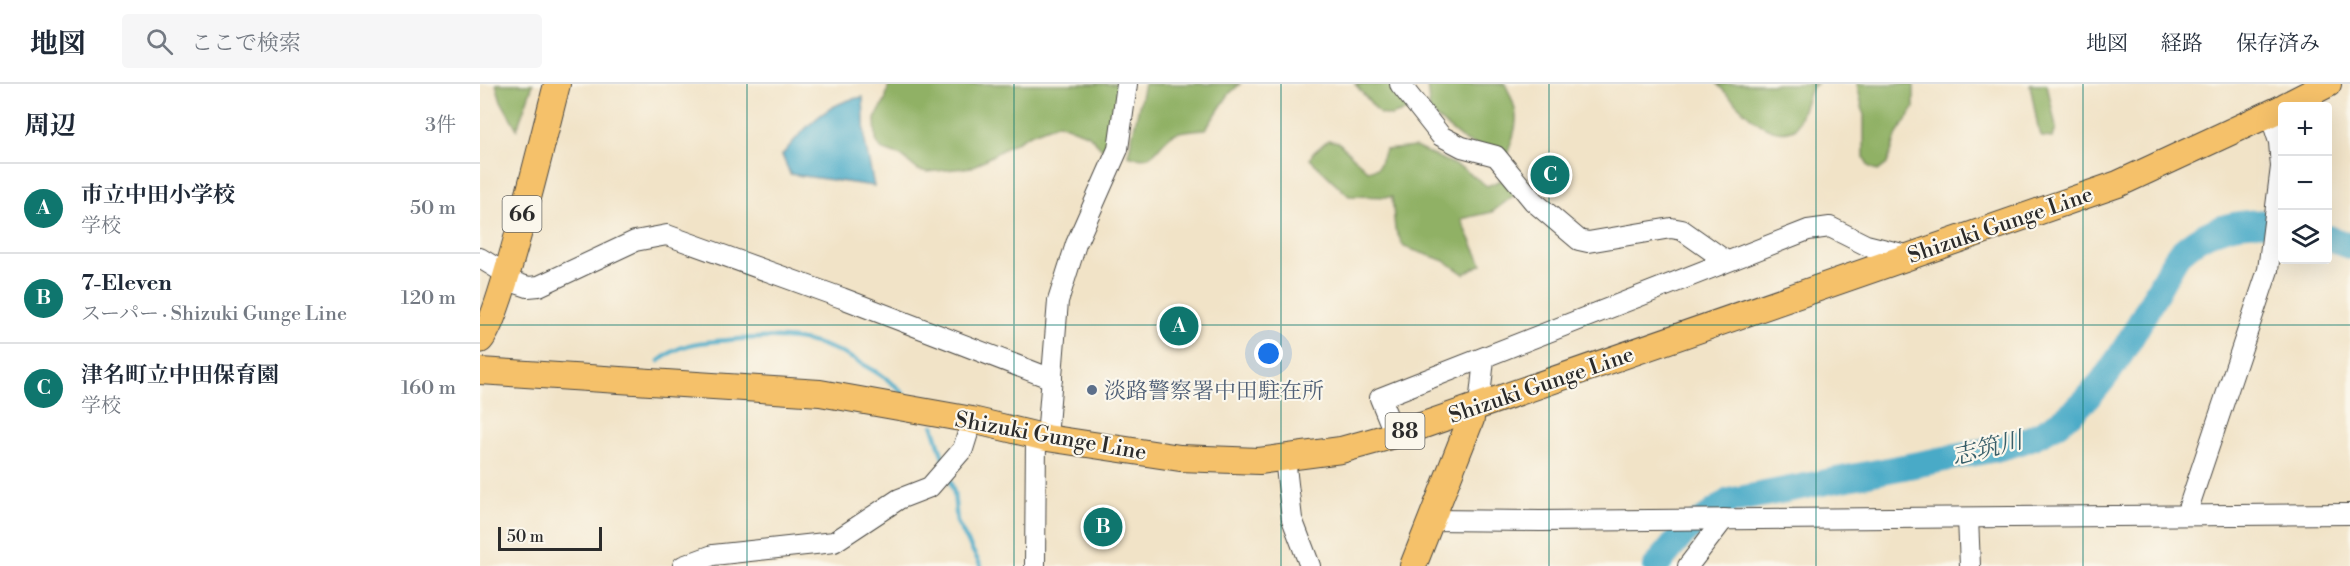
<!DOCTYPE html>
<html lang="ja">
<meta charset="utf-8">
<style>
:root{--surface:#fff;--page:#f6f6f7;--text:#1f2937;--muted:#747a83;--line:#e0e1e3;--accent:#0f766e}
body{margin:0;font-family:"Libre Bodoni","Noto Serif JP",serif;background:var(--page);color:var(--text)}
.controls{position:absolute;right:18px;top:18px;display:grid;overflow:hidden;border-radius:6px;box-shadow:0 6px 24px #0002}
.controls button{width:54px;height:54px;display:grid;place-items:center;padding:0;border:0;border-bottom:2px solid var(--line);background:var(--surface);color:var(--text);font:30px sans-serif}
.scale{position:absolute;left:18px;bottom:15px;width:104px;box-sizing:border-box;padding-left:6px;border:3px solid #2b2b2b;border-top:0;font-size:16px;line-height:21px;white-space:nowrap;color:#2b2b2b;-webkit-text-stroke:4px #fbf7ec;paint-order:stroke}
.you{position:absolute;left:789px;top:270px;width:21px;height:21px;margin:-15px;border:4px solid #fff;border-radius:50%;background:#1a73e8;box-shadow:0 0 0 9px #1a73e833}
.badge{display:grid;place-items:center;width:39px;height:39px;border-radius:50%;background:var(--accent);color:#fff;font-size:20px;font-weight:700}
.pin{position:absolute;translate:-50% -50%;border:3px solid #fff;box-shadow:0 2px 6px #0006}
.list{margin:0;padding:0;list-style:none}
h2{display:flex;justify-content:space-between;align-items:center;height:78px;margin:0;padding:0 24px;font-size:26px}
h2 small{font-size:20px;font-weight:400;color:var(--muted)}
.list li{display:grid;grid-template-columns:39px 1fr auto;gap:18px;align-items:center;box-sizing:border-box;height:90px;padding:0 24px;border-top:2px solid var(--line)}
.list b{display:block;font-size:22px;white-space:nowrap}
.list p{margin:0;font-size:20px;white-space:nowrap;color:var(--muted)}
.list em{font-size:20px;font-style:normal;color:var(--muted)}
.icon{flex:none;width:33px;height:33px;fill:none;stroke:currentColor;stroke-width:2;stroke-linecap:round;stroke-linejoin:round}
.map{position:relative;flex:none;width:1870px;height:482px;overflow:hidden}
header{display:flex;align-items:center;gap:36px;box-sizing:border-box;height:84px;padding:0 30px;background:var(--surface);border-bottom:2px solid var(--line)}
header strong{font-size:28px}
nav{display:flex;gap:33px;margin-inline-start:auto;font-size:21px}
.search{width:420px;height:54px;background:var(--page);display:flex;align-items:center;gap:15px;box-sizing:border-box;padding:0 21px;border-radius:6px;color:var(--muted);font-size:22px}
main{display:flex}
aside{flex:1;background:var(--surface)}
.map>svg:first-child{display:block}
</style>
<header>
<strong>地図</strong>
<div class="search"><svg class="icon" aria-label="search" viewBox="0 0 24 24"><circle cx="10" cy="10" r="6"/><path d="M15 15l6 6"/></svg>ここで検索</div>
<nav><a>地図</a><a>経路</a><a>保存済み</a></nav>
</header>
<main>
<aside>
<h2>周辺<small>3件</small></h2>
<ul class="list">
<li><span class="badge">A</span><div><b>市立中田小学校</b><p>学校</p></div><em>50 m</em></li>
<li><span class="badge">B</span><div><b>7-Eleven</b><p>スーパー · Shizuki Gunge Line</p></div><em>120 m</em></li>
<li><span class="badge">C</span><div><b>津名町立中田保育園</b><p>学校</p></div><em>160 m</em></li>
</ul>
</aside>
<div class="map">
<svg width="1870" height="482" viewBox="0 0 1870 482">
<rect width="100%" height="100%" fill="#fbf7ec"/>
<filter id="ink" filterUnits="userSpaceOnUse"><feTurbulence type="fractalNoise" baseFrequency=".0167" numOctaves="2"/><feDisplacementMap in="SourceGraphic" scale="12" xChannelSelector="R" yChannelSelector="G"/><feConvolveMatrix kernelMatrix="1 2 1 2 8 2 1 2 1" color-interpolation-filters="sRGB"/></filter>
<filter id="wash" filterUnits="userSpaceOnUse"><feTurbulence type="fractalNoise" baseFrequency=".008" numOctaves="4" result="noise"/><feDisplacementMap in="SourceGraphic" scale="24" xChannelSelector="R" yChannelSelector="G"/><feGaussianBlur stdDeviation="1.35" result="paint"/><feColorMatrix in="noise" values="0 0 0 0 0 0 0 0 0 0 0 0 0 0 0 0 0 1.4 0 .05"/><feComposite in="paint" operator="in"/></filter>
<g filter="url(#wash)">
<rect width="100%" height="100%" fill="#f1e3c7"/>
<g fill="#90b165" stroke="#5e6e48" stroke-width="1.5">
<path d="M16,0h37l-16,45 -16,-28z"/>
<path d="M409,0h232l-10,74 -22,-23 -30,-12 -29,11 -58,33 -44,5 -10,-2 -17,-14 -20,-7 -5,-9 -1,-21 10,-18z"/>
<path d="M664,0h96l-11,10 -23,35c-9,1 -26,1 -34,6 -19,14 -15,29 -44,20z"/>
<path d="M875,0h40l17,25 -21,7 -11,-2z"/>
<path d="M947,0h78c16,30 13,40 2,71l-42,-14 -35,-28z"/>
<path d="M1237,0h100l-6,4 -15,40c-29,16 -60,-26 -79,-44z"/>
<path d="M1377,0h56l1,2v22l-17,26 -10,30 -9,7 -10,-5 -4,-9v-42z"/>
<path d="M1550,0h17l9,44 -3,10 -11,-1 -4,-9z"/>
<path d="M848,56l10,2 30,29 10,-3 7,-18 30,-3 47,21 25,18 19,-8 11,15 -25,19 -31,7 21,45 -18,10 -19,-13 -41,-14 -9,-18 -3,-32 -43,-1 -39,-37 3,-6z"/>
</g>
<path fill="#48aac7" stroke="#3a6a79" stroke-width="1.5" d="M383,13l2,45 9,44 -84,-12 -8,-19c21,-26 46,-54 81,-58z"/>
<g fill="none" stroke-linecap="round" stroke-linejoin="round">
<g stroke="#48aac7" stroke-width="4.5">
<path d="M179,277c23,-19 40,-18 69,-21 56,-5 86,-5 136,25 16,9 29,17 41,30"/>
<path d="M453,342l11,35"/>
<path d="M468,390l6,19 3,29 24,44"/>
</g>
<g stroke="#48aac7" stroke-width="26">
<path d="M1848,154l22,8"/>
<path d="M1176,482l27,-32 46,-33 267,-52c12,-3 24,-6 35,-11 77,-33 106,-117 147,-183 30,-29 64,-36 104,-31"/>
</g>
</g>
</g>
<g filter="url(#ink)">
<g fill="none" stroke-linecap="round" stroke-linejoin="round">
<defs>
<g id="minor">
<path d="M920,0l41,52 21,11 34,9 37,45 46,39 9,2 83,-14 11,2 44,31"/>
<path d="M0,174l26,16"/>
<path d="M24,195l24,8 11,-1 96,-45 32,-6 175,63 210,81"/>
<path d="M999,322l5,-47"/>
<path d="M915,351l-15,-37 428,-168 22,-3 36,18 40,10"/>
<path d="M567,354l11,-137 18,-57 42,-95 9,-65"/>
<path d="M805,374l7,61 18,47"/>
<path d="M1706,431l82,-245 13,-103 -2,-25 -9,-28"/>
<path d="M1488,434l2,48"/>
<path d="M951,436l110,1 809,-7"/>
<path d="M203,482l30,-11 121,-13 65,-43 31,-12 33,-38 9,-29"/>
<path d="M555,482l1,-130"/>
<path d="M1208,482l36,-47"/>
</g>
<g id="major">
<path d="M1805,22l43,-22"/>
<path d="M0,256c19,-15 67,-218 77,-256"/>
<path d="M0,287l340,22 152,27 75,18 133,20 79,3 82,-11 54,-15 723,-251 164,-76"/>
<path d="M933,482l58,-147v-10"/>
</g>
</defs>
<use href="#minor" stroke="#494742" stroke-width="22"/>
<use href="#major" stroke="#494742" stroke-width="28"/>
<use href="#minor" stroke="#fff" stroke-width="20"/>
<use href="#major" stroke="#f5c16b" stroke-width="26"/>
</g>
</g>
<path fill="none" stroke="#0f766e" stroke-width="1.5" stroke-opacity="0.55" d="M267,0v482M534,0v482M801,0v482M1069,0v482M1336,0v482M1603,0v482M0,241h1870"/>
<circle fill="#5c6f8a" stroke="#fbf7ec" stroke-width="2" cx="612" cy="306" r="6"/>
<g text-anchor="middle" stroke-width="4.5" stroke-linejoin="round" paint-order="stroke">
<g fill="#fbf7ec" stroke="#696865" stroke-width="1.5">
<rect x="22.5" y="112" width="39" height="36" rx="4.5"/>
<rect x="905.5" y="329" width="39" height="36" rx="4.5"/>
</g>
<g font-size="21" font-weight="bold" fill="#2b2b2b">
<text x="42" y="137">66</text>
<text x="925" y="354">88</text>
</g>
<g font-size="22" fill="#2b2b2b" stroke="#fbf7ec">
<text transform="translate(1520 140) rotate(-19)" y="8">Shizuki Gunge Line</text>
<text transform="translate(1061 300) rotate(-19)" y="8">Shizuki Gunge Line</text>
<text transform="translate(571 351) rotate(10)" y="8">Shizuki Gunge Line</text>
</g>
<g font-size="22" fill="#4e5e75" stroke="#fbf7ec" text-anchor="start">
<text x="624" y="314">淡路警察署中田駐在所</text>
</g>
<g font-size="24" font-style="italic" fill="#375e69" stroke="#fbf7ec">
<text transform="translate(1507 364) rotate(-14)" y="8">志筑川</text>
</g>
</g>
</svg>
<div class="controls">
<button>+</button>
<button>−</button>
<button><svg class="icon" aria-label="layers" viewBox="0 0 24 24"><path d="M12 4l9 5-9 5-9-5zM3 14l9 5 9-5"/></svg></button>
</div>
<div class="scale">50 m</div>
<div class="you"></div>
<div class="pin badge" style="left:699px;top:242px">A</div>
<div class="pin badge" style="left:623px;top:443px">B</div>
<div class="pin badge" style="left:1070px;top:91px">C</div>
</div>
</main>
